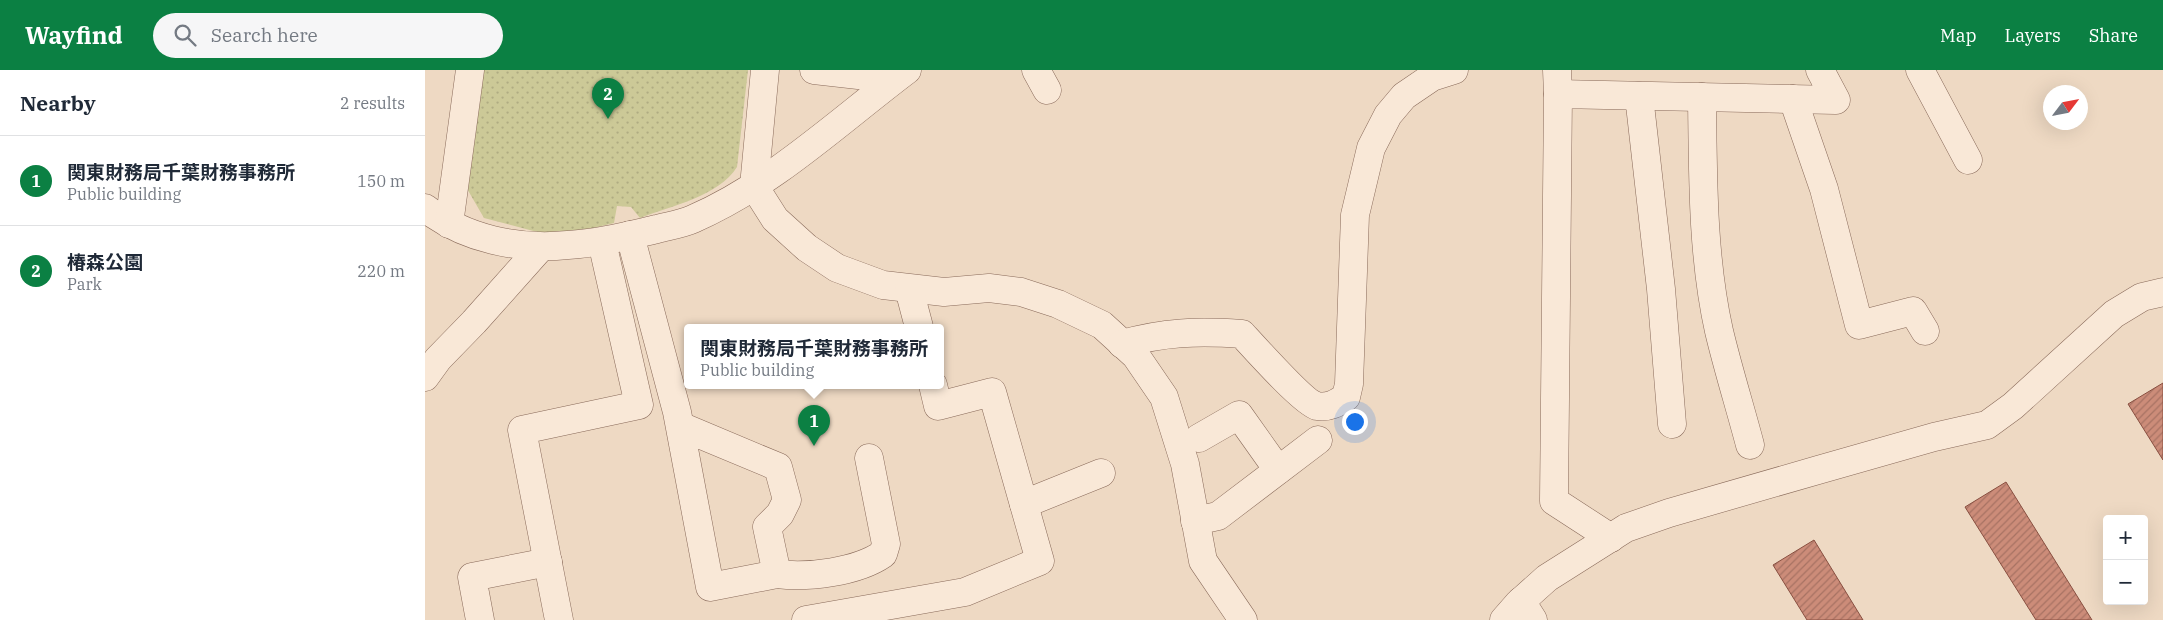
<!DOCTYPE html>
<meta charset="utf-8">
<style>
:root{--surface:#fff;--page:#f6f6f7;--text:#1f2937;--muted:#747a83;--line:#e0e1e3;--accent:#0b8043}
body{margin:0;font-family:"IBM Plex Serif","Noto Sans JP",serif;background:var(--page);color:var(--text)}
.controls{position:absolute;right:15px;bottom:15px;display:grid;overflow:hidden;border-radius:5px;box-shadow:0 5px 20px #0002}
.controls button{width:45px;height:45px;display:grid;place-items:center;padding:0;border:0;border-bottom:1px solid var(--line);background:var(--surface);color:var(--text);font:25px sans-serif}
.compass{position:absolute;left:1618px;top:15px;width:45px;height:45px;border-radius:50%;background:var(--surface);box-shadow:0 5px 20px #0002;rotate:58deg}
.you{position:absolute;left:929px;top:351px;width:18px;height:18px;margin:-12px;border:4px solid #fff;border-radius:50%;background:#1a73e8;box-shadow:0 0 0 8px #1a73e833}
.badge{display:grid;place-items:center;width:32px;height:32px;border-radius:50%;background:var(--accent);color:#fff;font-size:16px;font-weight:700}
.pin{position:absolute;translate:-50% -41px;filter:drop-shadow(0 1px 2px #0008)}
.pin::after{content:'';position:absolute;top:26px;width:18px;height:15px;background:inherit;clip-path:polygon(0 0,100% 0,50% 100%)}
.popup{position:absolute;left:259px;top:254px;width:260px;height:65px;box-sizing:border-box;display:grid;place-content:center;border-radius:5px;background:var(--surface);filter:drop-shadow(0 1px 4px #0005);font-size:16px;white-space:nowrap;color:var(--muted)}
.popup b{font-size:19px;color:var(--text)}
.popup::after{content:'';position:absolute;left:50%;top:100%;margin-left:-10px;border:10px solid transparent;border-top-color:var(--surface)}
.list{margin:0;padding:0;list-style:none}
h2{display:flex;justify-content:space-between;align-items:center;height:65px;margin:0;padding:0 20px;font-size:21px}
h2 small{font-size:16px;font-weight:400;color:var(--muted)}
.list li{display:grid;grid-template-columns:32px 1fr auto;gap:15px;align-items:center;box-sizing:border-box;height:90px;padding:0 20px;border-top:1px solid var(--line)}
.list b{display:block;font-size:19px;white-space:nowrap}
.list p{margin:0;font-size:16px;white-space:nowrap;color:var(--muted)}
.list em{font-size:16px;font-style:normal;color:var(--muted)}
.icon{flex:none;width:28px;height:28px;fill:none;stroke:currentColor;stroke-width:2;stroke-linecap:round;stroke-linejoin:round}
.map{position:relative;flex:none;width:1738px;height:550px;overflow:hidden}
header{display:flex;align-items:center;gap:30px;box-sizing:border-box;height:70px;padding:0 25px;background:var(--accent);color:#fff}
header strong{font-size:24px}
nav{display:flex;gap:28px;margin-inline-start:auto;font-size:18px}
.search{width:350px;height:45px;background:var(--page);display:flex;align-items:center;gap:12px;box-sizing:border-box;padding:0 18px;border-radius:28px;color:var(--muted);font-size:19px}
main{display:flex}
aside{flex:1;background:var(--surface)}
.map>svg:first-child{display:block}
</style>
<header>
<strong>Wayfind</strong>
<div class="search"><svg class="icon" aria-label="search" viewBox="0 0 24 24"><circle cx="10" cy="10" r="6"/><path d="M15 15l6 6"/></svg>Search here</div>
<nav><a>Map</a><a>Layers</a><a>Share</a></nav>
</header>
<main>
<aside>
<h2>Nearby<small>2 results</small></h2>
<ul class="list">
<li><span class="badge">1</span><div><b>関東財務局千葉財務事務所</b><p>Public building</p></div><em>150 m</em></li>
<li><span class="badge">2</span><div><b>椿森公園</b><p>Park</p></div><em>220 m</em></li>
</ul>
</aside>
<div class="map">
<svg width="1738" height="550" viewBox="0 0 1738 550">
<defs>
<pattern id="park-dots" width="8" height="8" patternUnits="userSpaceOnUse" patternTransform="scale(1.25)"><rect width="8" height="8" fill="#ccc997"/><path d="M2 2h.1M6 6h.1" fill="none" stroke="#b0ac82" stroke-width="1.8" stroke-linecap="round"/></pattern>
<pattern id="building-hatch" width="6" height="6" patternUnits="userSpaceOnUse" patternTransform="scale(1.25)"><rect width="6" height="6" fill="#cc8c79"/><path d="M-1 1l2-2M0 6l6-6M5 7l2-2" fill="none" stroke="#a77263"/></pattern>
</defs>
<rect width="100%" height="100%" fill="#eed9c3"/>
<path fill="url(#park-dots)" d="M54,0h269l-11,97c-18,29 -66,39 -97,51l-9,-11 -14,-1 -3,17 -58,14 -72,-19 -18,-31z"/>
<g fill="url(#building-hatch)" stroke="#884f40">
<path d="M1738,313v77l-35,-56z"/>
<path d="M1581,412l86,138h-56l-71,-113z"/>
<path d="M1389,470l49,80h-56l-34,-55z"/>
</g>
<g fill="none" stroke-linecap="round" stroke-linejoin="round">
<defs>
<g id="minor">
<path d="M340,0l-11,116 21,33 32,29 30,20 46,17 61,7 45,-4 32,4 37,12 44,21 34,31 28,41 21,67 18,97 40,59"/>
<path d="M389,0l80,9"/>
<path d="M611,0l11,20"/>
<path d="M1132,0l1,24"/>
<path d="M1495,0l48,90"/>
<path d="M1214,26l22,193 11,135"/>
<path d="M1277,27c1,78 0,158 17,234 9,38 21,76 31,114"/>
<path d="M1368,29l31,90 35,136 54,-14 12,20"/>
<path d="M0,138c40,31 93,42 143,37 31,-2 58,-9 89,-16 11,-3 25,-5 36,-10 80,-35 145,-97 214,-149"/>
<path d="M24,154l21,-154"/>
<path d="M205,165l47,177c11,58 22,117 33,175l67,-13 -10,-47 13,-13 7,-14 -9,-33 -98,-41"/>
<path d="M484,219l10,38"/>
<path d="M697,274c42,-12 75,-13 120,-10 12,13 62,69 75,72 12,2 20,-3 29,-9l3,-13 6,-169 16,-67 17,-33 16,-19 28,-19 22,-7"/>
<path d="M0,307l13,-18 36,-37 66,-74"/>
<path d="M774,368l40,-23 39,55"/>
<path d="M599,434l77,-31"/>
<path d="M770,451l23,-5 100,-76"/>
<path d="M1186,468l-57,-37 4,-407 278,6 -16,-30"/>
<path d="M352,504c31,4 80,-2 106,-20l3,-10 -17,-86"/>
<path d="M1096,531l12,19"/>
<path d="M55,550l-8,-43 76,-15"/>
<path d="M134,550l-37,-190 117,-25 -37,-163"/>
<path d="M381,550l159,-28 75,-31 -48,-169 -54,14 -5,-21"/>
<path d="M1079,550l14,-16 29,-26 79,-50 43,-15 149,-43 116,-33 53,-12 26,-19 101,-92 28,-17 21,-5"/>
</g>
</defs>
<use href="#minor" stroke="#896a5a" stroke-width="29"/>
<use href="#minor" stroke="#f9e8d7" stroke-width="28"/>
</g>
</svg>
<div class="controls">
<button>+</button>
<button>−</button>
</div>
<svg class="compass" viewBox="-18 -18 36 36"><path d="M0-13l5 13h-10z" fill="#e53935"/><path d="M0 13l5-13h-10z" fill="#747a83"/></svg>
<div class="you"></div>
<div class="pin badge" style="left:389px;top:376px">1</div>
<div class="popup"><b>関東財務局千葉財務事務所</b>Public building</div>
<div class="pin badge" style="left:183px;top:49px">2</div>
</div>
</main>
